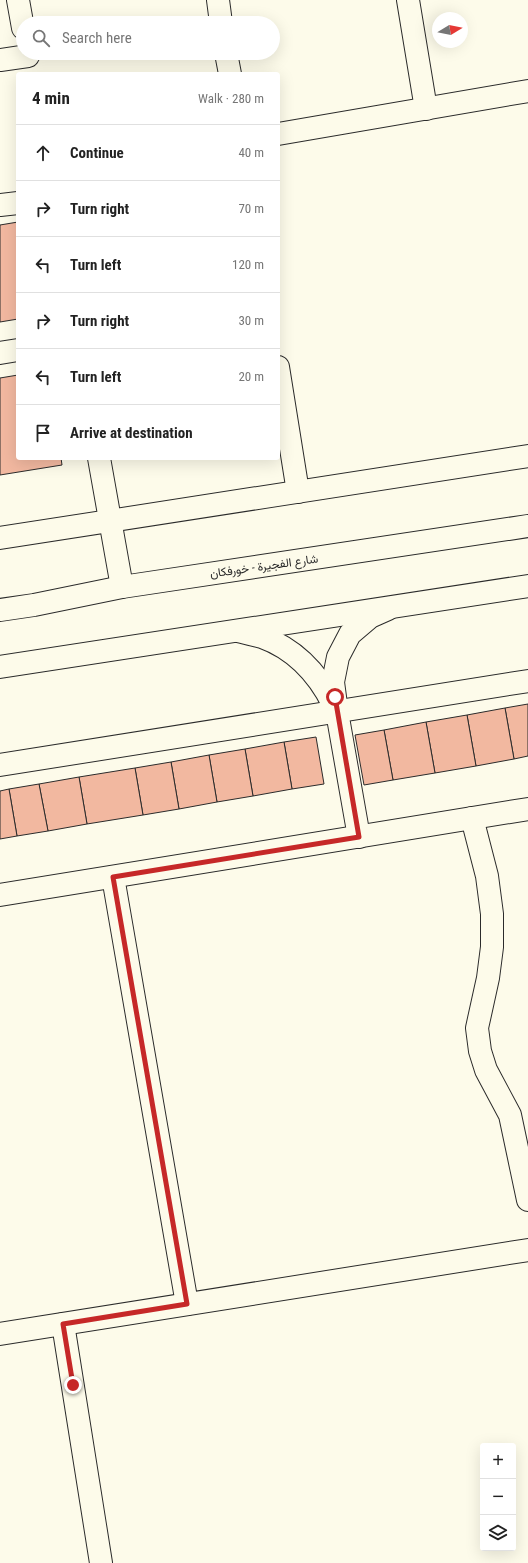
<!DOCTYPE html>
<meta charset="utf-8">
<style>
:root{--surface:#fff;--page:#f2f2f2;--text:#222;--muted:#767676;--line:#e0e0e0}
body{margin:0;font-family:"Roboto Condensed",Vazirmatn,sans-serif;background:var(--page);color:var(--text)}
.controls{position:absolute;right:12px;bottom:12px;display:grid;overflow:hidden;border-radius:4px;box-shadow:0 4px 16px #0002}
.controls button{width:36px;height:36px;display:grid;place-items:center;padding:0;border:0;border-bottom:1px solid var(--line);background:var(--surface);color:var(--text);font:20px sans-serif}
.compass{position:absolute;left:432px;top:12px;width:36px;height:36px;border-radius:50%;background:var(--surface);box-shadow:0 4px 16px #0002;rotate:80deg}
.stop{position:absolute;width:12px;height:12px;margin:-9px;border:3px solid #c62828;border-radius:50%;background:#fff}
.stop.end{background:#c62828;border-color:#fff;box-shadow:0 1px 4px #0008}
.list{margin:0;padding:0;list-style:none}
h2{display:flex;justify-content:space-between;align-items:center;height:52px;margin:0;padding:0 16px;font-size:17px}
h2 small{font-size:13px;font-weight:400;color:var(--muted)}
.list li{display:grid;grid-template-columns:26px 1fr auto;gap:12px;align-items:center;box-sizing:border-box;height:56px;padding:0 16px;border-top:1px solid var(--line)}
.list b{display:block;font-size:15px;white-space:nowrap}
.list em{font-size:13px;font-style:normal;color:var(--muted)}
.icon{flex:none;width:22px;height:22px;fill:none;stroke:currentColor;stroke-width:2;stroke-linecap:round;stroke-linejoin:round}
.map{position:relative;flex:none;width:528px;height:1563px;overflow:hidden}
.search{position:absolute;background:var(--surface);box-shadow:0 4px 16px #0002;left:16px;top:16px;width:264px;height:44px;display:flex;align-items:center;gap:10px;box-sizing:border-box;padding:0 14px;border-radius:22px;color:var(--muted);font-size:15px}
.panel{position:absolute;background:var(--surface);box-shadow:0 4px 16px #0002;left:16px;top:72px;width:264px;height:388px;border-radius:4px}
.map>svg:first-child{display:block}
</style>
<div class="map">
<svg width="528" height="1563" viewBox="0 0 528 1563">
<rect width="100%" height="100%" fill="#fdfbea"/>
<g fill="#f2b8a0" stroke="#2b2b2b">
<path d="M18,222v97l-18,3v-97z"/>
<path d="M18,375v83h43l1,7 -62,10v-97z"/>
<path d="M528,704v52l-14,3 -9,-51z"/>
<path d="M505,708l9,51 -38,7 -9,-51z"/>
<path d="M467,715l9,51 -41,7 -9,-51z"/>
<path d="M426,722l9,51 -42,7 -9,-50z"/>
<path d="M384,730l9,50 -29,5 -9,-50z"/>
<path d="M316,737l8,47 -32,5 -8,-47z"/>
<path d="M284,742l8,47 -39,7 -8,-47z"/>
<path d="M245,749l8,47 -36,6 -8,-47z"/>
<path d="M209,755l8,47 -38,7 -8,-47z"/>
<path d="M171,762l8,47 -36,6 -8,-47z"/>
<path d="M135,768l8,47 -56,9 -8,-47z"/>
<path d="M79,777l8,47 -39,7 -9,-47z"/>
<path d="M39,784l9,47 -31,5 -8,-47z"/>
<path d="M9,789l8,47 -17,3v-48z"/>
</g>
<g fill="none" stroke-linecap="round" stroke-linejoin="round">
<defs>
<g id="street">
<path d="M18,0l5,28"/>
<path d="M218,0l3,23"/>
<path d="M408,0l18,109"/>
<path d="M226,53l4,21"/>
<path d="M0,60l28,-4"/>
<path d="M278,134l250,-43"/>
<path d="M0,205l18,-2"/>
<path d="M0,353l18,-3"/>
<path d="M278,367l20,125"/>
<path d="M99,458l23,129"/>
<path d="M0,538l528,-82"/>
<path d="M238,631c8,2 17,4 24,6 33,12 56,37 71,67"/>
<path d="M472,818l15,58 5,38v33l-4,31 -11,50 3,23 6,19 24,45 18,85"/>
<path d="M359,837l-22,-125 -4,-30 5,-25 12,-23 20,-17 18,-8"/>
<path d="M113,877l74,427"/>
<path d="M0,895l528,-86"/>
<path d="M63,1324l38,239"/>
<path d="M0,1334l528,-84"/>
</g>
<path id="secondary" d="M0,765l528,-84"/>
<g id="highway">
<path d="M0,610l34,-5 88,-18 406,-61"/>
<path d="M0,667l528,-81"/>
</g>
</defs>
<use href="#street" stroke="#2b2b2b" stroke-width="24"/>
<use href="#secondary" stroke="#2b2b2b" stroke-width="24"/>
<use href="#highway" stroke="#2b2b2b" stroke-width="24"/>
<use href="#street" stroke="#fdfbea" stroke-width="22"/>
<use href="#secondary" stroke="#fdfbea" stroke-width="22"/>
<use href="#highway" stroke="#fdfbea" stroke-width="22"/>
</g>
<g fill="none" stroke-linecap="round" stroke-linejoin="round">
<path stroke="#c62828" stroke-width="5" d="M73,1385l-10,-61 124,-20 -74,-427 246,-40 -24,-140"/>
</g>
<g text-anchor="middle" stroke-width="3" stroke-linejoin="round" paint-order="stroke">
<g font-size="12" fill="#2b2b2b" stroke="#fdfbea">
<text transform="translate(264 566) rotate(-8)" y="4">شارع الفجيرة - خورفكان</text>
</g>
</g>
</svg>
<div class="controls">
<button>+</button>
<button>−</button>
<button><svg class="icon" aria-label="layers" viewBox="0 0 24 24"><path d="M12 4l9 5-9 5-9-5zM3 14l9 5 9-5"/></svg></button>
</div>
<svg class="compass" viewBox="-18 -18 36 36"><path d="M0-13l5 13h-10z" fill="#e53935"/><path d="M0 13l5-13h-10z" fill="#767676"/></svg>
<div class="stop" style="left:335px;top:697px"></div>
<div class="stop end" style="left:73px;top:1385px"></div>
<div class="search"><svg class="icon" aria-label="search" viewBox="0 0 24 24"><circle cx="10" cy="10" r="6"/><path d="M15 15l6 6"/></svg>Search here</div>
<section class="panel">
<h2>4 min<small>Walk · 280 m</small></h2>
<ul class="list">
<li><svg class="icon" aria-label="ahead" viewBox="0 0 24 24"><path d="M12 20V5M6 11l6-6 6 6"/></svg><div><b>Continue</b></div><em>40 m</em></li>
<li><svg class="icon" aria-label="right" viewBox="0 0 24 24"><path d="M7 20v-9h11M14 6l5 5-5 5"/></svg><div><b>Turn right</b></div><em>70 m</em></li>
<li><svg class="icon" aria-label="left" viewBox="0 0 24 24"><path d="M17 20v-9H6M10 6l-5 5 5 5"/></svg><div><b>Turn left</b></div><em>120 m</em></li>
<li><svg class="icon" aria-label="right" viewBox="0 0 24 24"><path d="M7 20v-9h11M14 6l5 5-5 5"/></svg><div><b>Turn right</b></div><em>30 m</em></li>
<li><svg class="icon" aria-label="left" viewBox="0 0 24 24"><path d="M17 20v-9H6M10 6l-5 5 5 5"/></svg><div><b>Turn left</b></div><em>20 m</em></li>
<li><svg class="icon" aria-label="arrive" viewBox="0 0 24 24"><path d="M6 21V4h12l-3 4 3 4H6"/></svg><div><b>Arrive at destination</b></div></li>
</ul>
</section>
</div>
